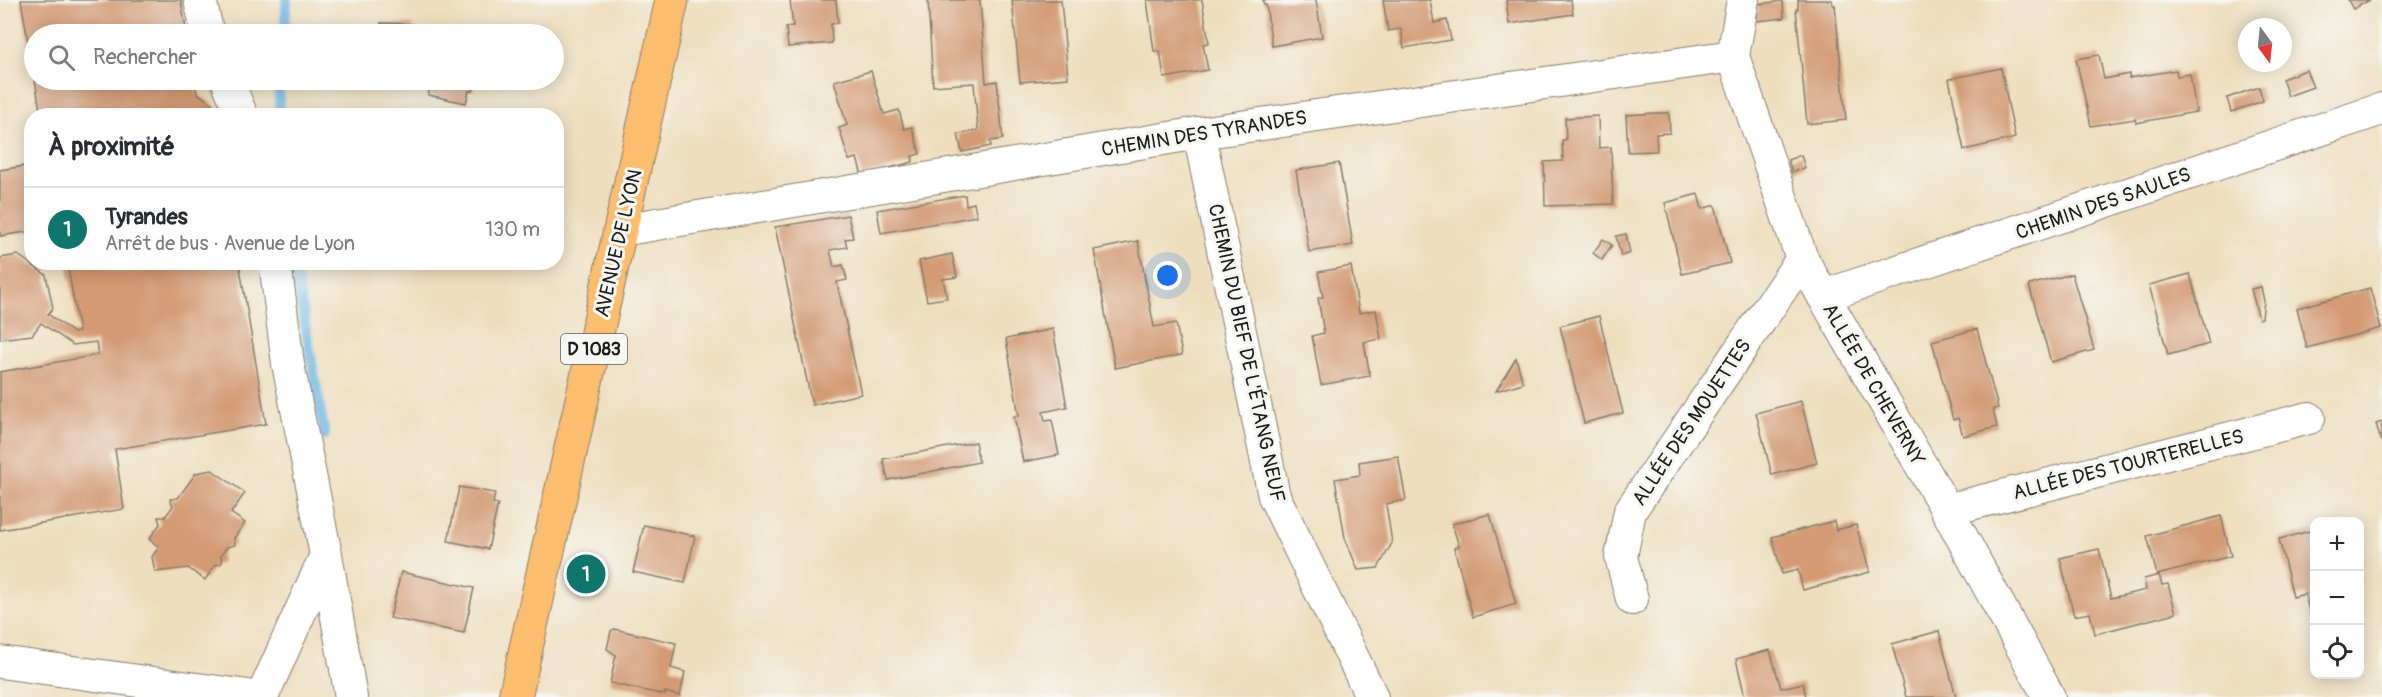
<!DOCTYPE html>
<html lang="fr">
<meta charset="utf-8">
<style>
:root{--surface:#fff;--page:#f7f7f7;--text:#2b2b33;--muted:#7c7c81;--line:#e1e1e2;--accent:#0f766e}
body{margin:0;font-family:Pangolin,sans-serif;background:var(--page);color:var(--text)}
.controls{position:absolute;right:18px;bottom:18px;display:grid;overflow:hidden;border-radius:12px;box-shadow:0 3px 15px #0003}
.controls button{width:54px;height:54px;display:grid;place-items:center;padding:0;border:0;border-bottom:2px solid var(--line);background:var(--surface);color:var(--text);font:30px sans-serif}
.compass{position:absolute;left:2238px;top:18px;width:54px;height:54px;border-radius:50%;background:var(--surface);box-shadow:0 3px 15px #0003;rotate:165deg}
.you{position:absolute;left:1168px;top:276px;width:21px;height:21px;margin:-15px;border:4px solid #fff;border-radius:50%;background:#1a73e8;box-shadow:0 0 0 9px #1a73e833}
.badge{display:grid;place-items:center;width:39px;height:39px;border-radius:50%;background:var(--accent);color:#fff;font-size:20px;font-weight:700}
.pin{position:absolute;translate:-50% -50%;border:3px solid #fff;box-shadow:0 2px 6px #0006}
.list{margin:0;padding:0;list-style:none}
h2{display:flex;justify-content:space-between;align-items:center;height:78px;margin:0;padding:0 24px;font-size:26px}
h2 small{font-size:20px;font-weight:400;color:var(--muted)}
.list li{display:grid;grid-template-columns:39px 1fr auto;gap:18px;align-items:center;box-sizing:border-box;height:84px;padding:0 24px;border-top:2px solid var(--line)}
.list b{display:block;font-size:22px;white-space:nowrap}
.list p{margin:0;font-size:20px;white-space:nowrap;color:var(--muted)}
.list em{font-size:20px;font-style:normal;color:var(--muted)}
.icon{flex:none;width:33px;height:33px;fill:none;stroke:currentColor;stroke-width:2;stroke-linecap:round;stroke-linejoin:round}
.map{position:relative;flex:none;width:2382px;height:697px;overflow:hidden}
.search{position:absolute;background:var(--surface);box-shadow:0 3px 15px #0003;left:24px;top:24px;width:540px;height:66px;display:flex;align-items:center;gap:15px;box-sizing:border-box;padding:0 21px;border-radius:33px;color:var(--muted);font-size:22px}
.panel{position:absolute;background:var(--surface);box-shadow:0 3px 15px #0003;left:24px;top:108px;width:540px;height:162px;border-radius:24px}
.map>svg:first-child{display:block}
</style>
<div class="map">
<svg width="2382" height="697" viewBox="0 0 2382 697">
<rect width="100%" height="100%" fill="#f6f6f2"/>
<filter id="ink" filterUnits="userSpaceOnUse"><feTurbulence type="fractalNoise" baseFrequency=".0167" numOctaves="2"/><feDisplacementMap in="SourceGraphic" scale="12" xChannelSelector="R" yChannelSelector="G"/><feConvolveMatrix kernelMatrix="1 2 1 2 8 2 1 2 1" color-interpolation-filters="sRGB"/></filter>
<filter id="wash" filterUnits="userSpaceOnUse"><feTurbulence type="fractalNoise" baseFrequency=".008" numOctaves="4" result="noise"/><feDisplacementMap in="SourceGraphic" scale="24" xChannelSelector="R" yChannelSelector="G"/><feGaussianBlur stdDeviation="1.35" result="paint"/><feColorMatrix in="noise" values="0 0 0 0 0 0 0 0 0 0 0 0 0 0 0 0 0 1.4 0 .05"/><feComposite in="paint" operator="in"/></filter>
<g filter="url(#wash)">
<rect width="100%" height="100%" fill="#eedebd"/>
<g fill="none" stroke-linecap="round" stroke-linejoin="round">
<g stroke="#6ab6e3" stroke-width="10">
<path d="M284,34l3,-34"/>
<path d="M278,80l2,36"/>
<path d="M294,262l31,173"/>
</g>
</g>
<g id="blocks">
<g fill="#d39a73">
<path d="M21,0h160l6,34h-153l-1,36z"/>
<path d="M790,0h46l2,23 -7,1 1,19 -44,4 -2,-20 7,-1z"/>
<path d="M928,0h52l6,83 11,-2 6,58 -13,2 1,5 -29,6 -4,-18 20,-4 -4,-47 -41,3z"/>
<path d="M1012,0h49l7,78 -48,4z"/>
<path d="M1147,0h55l7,43 -6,1 5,26 -44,8 -4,-27h-6z"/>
<path d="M1263,0h53l6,37 -50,9 -6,-41h-2z"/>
<path d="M1383,0h47l4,23 13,-3 4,20 -47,8 -3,-19 -13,2z"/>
<path d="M1506,0h65l2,14 -64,10z"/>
<path d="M1798,0h34l1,6 2,-1 11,115 -39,4 -11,-115h2z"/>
<path d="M2348,0h22l-17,9z"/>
<path d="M1783,1l1,17 -27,3 1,-17z"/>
<path d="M381,23l32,1v10h-32z"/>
<path d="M2099,55l5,24 25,-5v4l47,-8 1,6 13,-2 6,38 -60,11 -1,-4 -44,7 -15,-67z"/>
<path d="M2001,68l14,70 -51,12 -15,-71z"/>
<path d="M2306,70l7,17 -25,9 -6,-17z"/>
<path d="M871,71l13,43 15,-4 5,19 8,-2 8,27 -8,2 1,6 -51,13 -5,-17 -8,2 -10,-32 8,-3 -13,-44z"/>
<path d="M35,80h159l3,13 17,12 1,11h-174z"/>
<path d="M432,80h44l-3,11h-4l-3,12 -38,-8z"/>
<path d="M2259,87l4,14 -32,11 -4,-14z"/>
<path d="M1655,113h14l1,20 -14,1 1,17 -29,1 -2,-37z"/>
<path d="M1598,116l1,32 12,-1 2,57 -68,2 -1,-44 19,-1 -1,-21h4l-1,-22z"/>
<path d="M1801,155l4,13 -13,4 -4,-12z"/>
<path d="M1339,163l14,82 -44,7 -13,-82z"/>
<path d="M32,165v66l-32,5v-66z"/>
<path d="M1698,194l4,15 13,-4 15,58 -48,11 -17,-71z"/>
<path d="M965,195l1,10 8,-2 3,13 -96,17 -4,-23z"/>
<path d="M848,215l5,23 -8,1 2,8 -17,3 4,17 9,-2 4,15 -10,2 24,112 -49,11 -37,-178z"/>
<path d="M1626,234l4,19 -9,3 -5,-20z"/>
<path d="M1603,239l9,6 -10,15 -9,-7z"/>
<path d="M1138,241l16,86 22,-4 6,32 -67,13 -21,-118z"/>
<path d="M952,254l5,23 -14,2 4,19 -20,3 -8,-40z"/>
<path d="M18,255l28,20 7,33 -5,6 26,19 5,-1 -12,-70h172l27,162 -151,25 9,60 -124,21v-158l98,-17 -2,-13 -23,3 -32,-22 -9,12 -32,4v-81z"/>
<path d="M1351,266l8,47 17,-3 5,29 -17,3 6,34 -49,9 -9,-49 12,-3 -6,-35 5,-1 -5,-25z"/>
<path d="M2072,274l22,76 -43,12 -22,-77z"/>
<path d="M2190,274l19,70 -41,11 -19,-70z"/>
<path d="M2261,287l3,14 -2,17 -3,1 -8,-30z"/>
<path d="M2370,288l11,40 -74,20 -10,-40z"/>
<path d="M1599,316l24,97 -39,10 -24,-97z"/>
<path d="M1053,329l14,78 -24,5 2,9 7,-1 7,35 -36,7 -9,-46h5l-13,-77z"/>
<path d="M1977,329l21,79 -5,1 4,18 -34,9 -5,-18 -5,2 -21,-79z"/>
<path d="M1516,358l7,25 -27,8z"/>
<path d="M1801,401l16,62 -45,12 -16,-62z"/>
<path d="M2382,422v19h-1l-5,-17z"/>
<path d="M975,442l4,20 -91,18 -5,-21z"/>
<path d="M1398,456l8,44 -20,4 6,39 -14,25 -20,2 -13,-32 -10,-59 25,-4 -1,-13z"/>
<path d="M212,470l33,23 -14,20 14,10 -11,15 1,7 -8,2 -6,8 1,8 -7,2 -10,15 -17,-12 -33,4 -3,-15 7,-10 -10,-8 11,-15 -2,-7h7l8,-11 -3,-7 8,-1 18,-25z"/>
<path d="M459,487l36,6 -2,10 5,1 -10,45 -40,-8z"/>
<path d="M1490,514l26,90 -43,13 -19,-69 5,-2 -7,-22z"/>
<path d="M2221,516l10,40 -74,19 -10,-39z"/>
<path d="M1834,521l2,9 20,-5 14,47 -67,18 -5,-20 -16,4 -10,-37z"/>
<path d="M644,525l51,11 -10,47 -52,-11z"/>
<path d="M2314,530v83l-4,1 -5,-20 -12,3 -14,-58z"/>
<path d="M2099,549l12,49 35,-8 -2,-11 15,-4 3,10 6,-1 8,29 -81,21 -5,-21 -16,3 -14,-58z"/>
<path d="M401,572l73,16 -10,45 -74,-15z"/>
<path d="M614,629l62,14 -5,25 14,4 -5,24 -15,-4v3l-55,-12 6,-28 -9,-6 4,-18z"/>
<path d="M1939,631l17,66h-50l-14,-53z"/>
<path d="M1770,650l11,38 22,-5 3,14h-61l-9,-38z"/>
</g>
</g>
</g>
<g filter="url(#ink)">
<use href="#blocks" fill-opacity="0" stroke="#857d6c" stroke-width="1.5"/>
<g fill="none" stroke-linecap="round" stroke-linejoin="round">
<defs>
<g id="street">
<path d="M200,0l8,34"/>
<path d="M1733,56l69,203 145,251 102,187"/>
<path d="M227,80l15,36"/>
<path d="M1199,133l75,363 98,201"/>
<path d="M621,230l578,-97 534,-77 10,-56"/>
<path d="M1823,296l559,-187"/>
<path d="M1947,510l362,-92"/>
<path d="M326,555l25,142"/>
<path d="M1632,599l-11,-42 9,-46 172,-252"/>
<path d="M0,662l256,35"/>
<path d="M262,697l64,-142 -38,-191 -13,-102"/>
</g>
<path id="primary" d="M515,697l157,-697"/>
</defs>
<use href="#street" stroke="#857d6c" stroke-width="34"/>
<use href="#primary" stroke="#857d6c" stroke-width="35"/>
<use href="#street" stroke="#fff" stroke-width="32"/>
<use href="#primary" stroke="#fbbd6e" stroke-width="33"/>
</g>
</g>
<g text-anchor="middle" stroke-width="6" stroke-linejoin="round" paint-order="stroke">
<rect fill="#f6f6f2" stroke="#5d5d5c" stroke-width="1.5" x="561" y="334" width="66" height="30" rx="4.5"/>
<g font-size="18" font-weight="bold" fill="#1c1c1c">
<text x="594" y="355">D 1083</text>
</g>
<g font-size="20" fill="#1c1c1c" stroke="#f6f6f2">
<text transform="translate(1204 133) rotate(-9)" y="7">CHEMIN DES TYRANDES</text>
<text transform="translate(2103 203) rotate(-19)" y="7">CHEMIN DES SAULES</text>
<text transform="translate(618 243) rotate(-77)" y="7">AVENUE DE LYON</text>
<text transform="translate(1247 353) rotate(78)" y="7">CHEMIN DU BIEF DE L'ÉTANG NEUF</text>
<text transform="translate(1874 384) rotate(60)" y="7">ALLÉE DE CHEVERNY</text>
<text transform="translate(1691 422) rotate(-56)" y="7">ALLÉE DES MOUETTES</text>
<text transform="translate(2128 464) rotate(-14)" y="7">ALLÉE DES TOURTERELLES</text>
</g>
</g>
</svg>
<div class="controls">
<button>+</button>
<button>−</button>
<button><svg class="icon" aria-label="locate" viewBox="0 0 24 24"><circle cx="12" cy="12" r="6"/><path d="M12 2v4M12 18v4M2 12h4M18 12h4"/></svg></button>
</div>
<svg class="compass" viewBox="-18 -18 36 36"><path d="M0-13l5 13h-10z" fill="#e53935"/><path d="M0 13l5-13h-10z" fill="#7c7c81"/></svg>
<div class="you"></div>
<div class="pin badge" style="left:586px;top:574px">1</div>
<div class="search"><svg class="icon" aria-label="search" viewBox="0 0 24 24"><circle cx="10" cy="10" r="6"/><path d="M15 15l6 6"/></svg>Rechercher</div>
<section class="panel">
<h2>À proximité<small></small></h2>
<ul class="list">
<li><span class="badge">1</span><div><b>Tyrandes</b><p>Arrêt de bus · Avenue de Lyon</p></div><em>130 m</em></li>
</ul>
</section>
</div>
